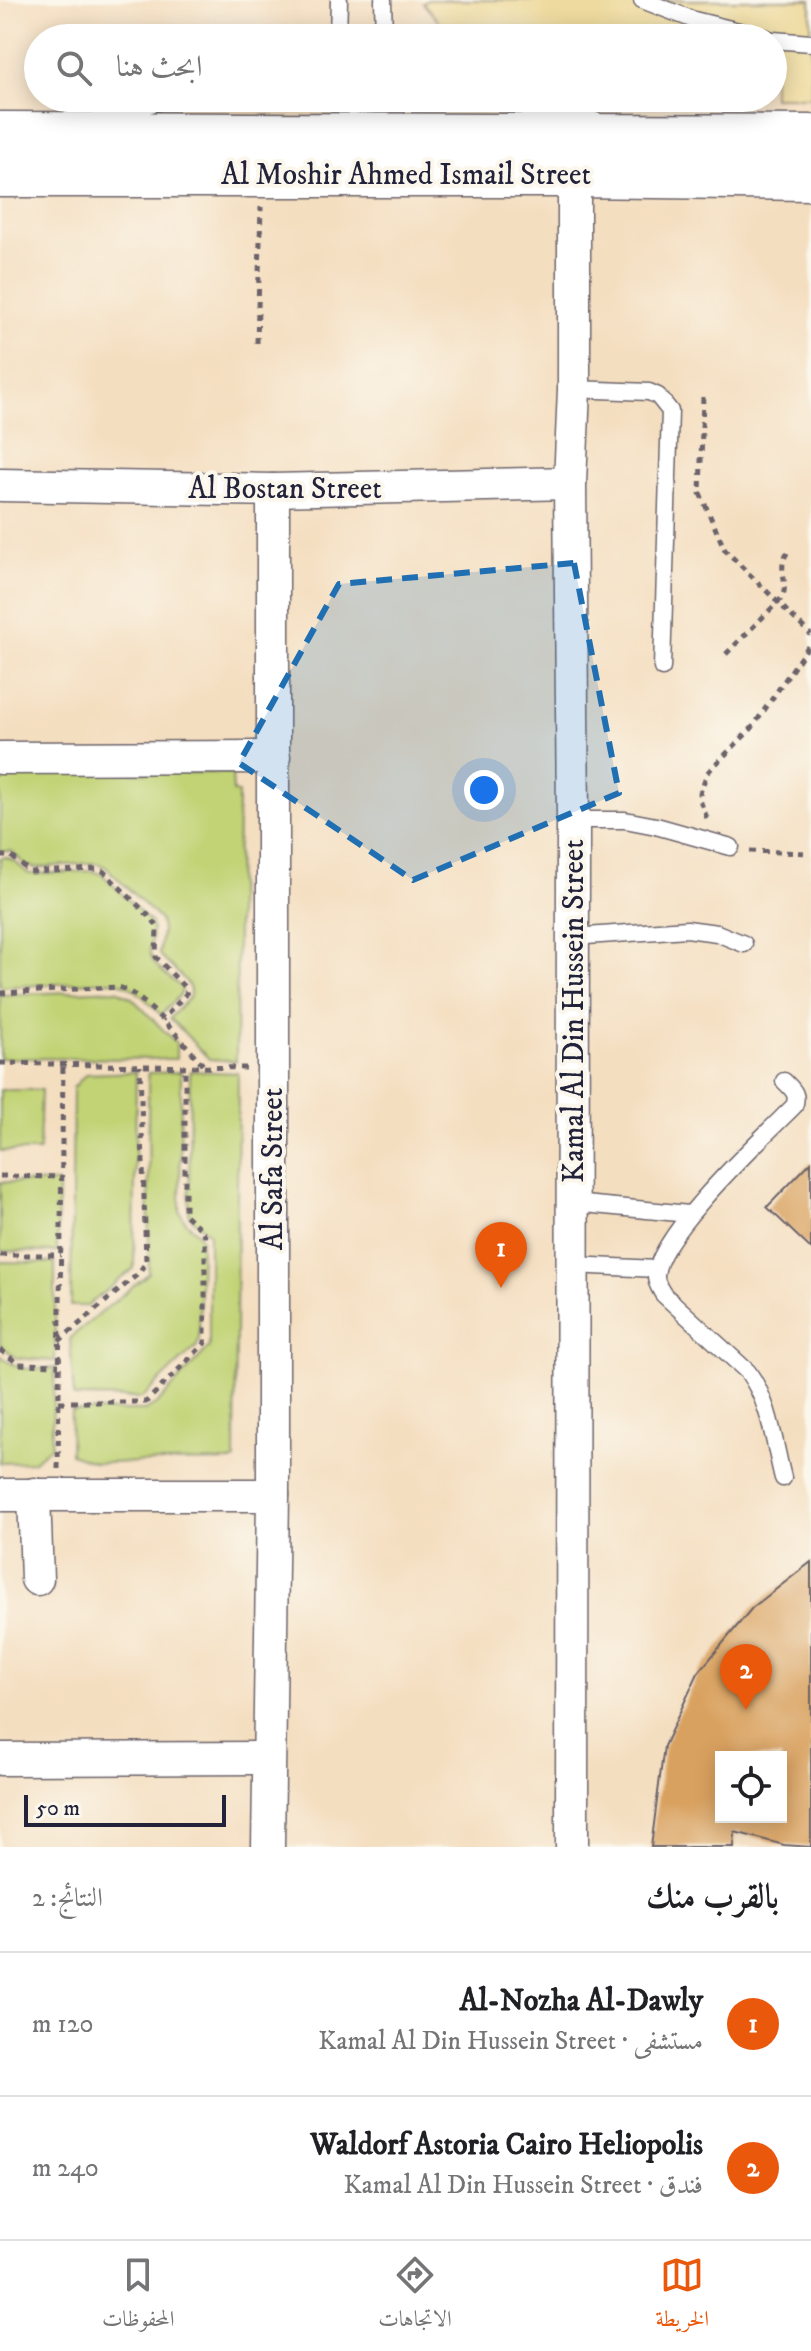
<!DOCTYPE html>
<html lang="ar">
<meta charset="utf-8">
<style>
:root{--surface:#fff;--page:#f6f6f6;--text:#202124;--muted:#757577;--line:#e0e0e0;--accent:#ea580c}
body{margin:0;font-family:"IM FELL DW Pica",Amiri,serif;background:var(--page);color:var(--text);direction:rtl}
.controls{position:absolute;right:24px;bottom:24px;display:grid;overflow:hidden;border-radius:0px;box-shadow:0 4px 20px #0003}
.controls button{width:72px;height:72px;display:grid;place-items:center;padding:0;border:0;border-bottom:2px solid var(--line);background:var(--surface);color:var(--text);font:40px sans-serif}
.scale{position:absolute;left:24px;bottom:20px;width:202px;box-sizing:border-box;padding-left:8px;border:4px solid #22223b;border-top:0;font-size:22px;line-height:28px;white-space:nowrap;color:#22223b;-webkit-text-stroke:6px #fbf7ec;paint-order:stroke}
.you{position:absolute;left:484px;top:790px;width:28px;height:28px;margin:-20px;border:6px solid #fff;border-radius:50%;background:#1a73e8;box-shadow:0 0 0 12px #1a73e833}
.badge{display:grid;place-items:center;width:52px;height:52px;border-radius:50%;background:var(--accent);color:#fff;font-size:26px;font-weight:700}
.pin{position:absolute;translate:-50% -66px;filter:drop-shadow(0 2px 4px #0008)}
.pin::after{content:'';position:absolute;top:42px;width:28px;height:24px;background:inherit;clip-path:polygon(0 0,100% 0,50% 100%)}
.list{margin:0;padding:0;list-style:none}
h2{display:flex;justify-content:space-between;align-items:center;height:104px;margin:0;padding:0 32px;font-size:34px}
h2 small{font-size:26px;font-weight:400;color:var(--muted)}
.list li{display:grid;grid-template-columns:52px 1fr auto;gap:24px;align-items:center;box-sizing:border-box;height:144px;padding:0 32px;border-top:2px solid var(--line)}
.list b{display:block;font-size:30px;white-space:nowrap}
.list p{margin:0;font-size:26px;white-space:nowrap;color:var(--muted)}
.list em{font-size:26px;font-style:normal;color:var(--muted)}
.icon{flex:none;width:44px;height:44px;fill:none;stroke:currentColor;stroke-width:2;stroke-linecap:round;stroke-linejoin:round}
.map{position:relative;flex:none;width:811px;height:1847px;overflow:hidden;direction:ltr}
.search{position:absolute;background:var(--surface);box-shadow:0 4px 20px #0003;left:24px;right:24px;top:24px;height:88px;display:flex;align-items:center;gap:20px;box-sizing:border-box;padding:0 28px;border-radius:44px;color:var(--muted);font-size:30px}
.sheet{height:392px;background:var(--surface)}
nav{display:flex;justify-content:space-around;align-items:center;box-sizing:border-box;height:112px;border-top:2px solid var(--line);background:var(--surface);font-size:22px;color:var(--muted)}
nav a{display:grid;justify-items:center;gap:4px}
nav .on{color:var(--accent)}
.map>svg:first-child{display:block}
</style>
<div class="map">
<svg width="811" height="1847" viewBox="0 0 811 1847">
<rect width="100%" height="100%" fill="#fbf7ec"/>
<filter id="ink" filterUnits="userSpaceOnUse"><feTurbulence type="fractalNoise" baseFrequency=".0125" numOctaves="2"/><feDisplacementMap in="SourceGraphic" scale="16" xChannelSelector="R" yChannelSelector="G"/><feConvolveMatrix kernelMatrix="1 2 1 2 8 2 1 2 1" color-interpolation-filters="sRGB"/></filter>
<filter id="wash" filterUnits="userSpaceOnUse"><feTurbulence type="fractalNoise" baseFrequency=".006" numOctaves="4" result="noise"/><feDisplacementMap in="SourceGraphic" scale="32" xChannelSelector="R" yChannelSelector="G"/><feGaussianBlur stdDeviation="1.8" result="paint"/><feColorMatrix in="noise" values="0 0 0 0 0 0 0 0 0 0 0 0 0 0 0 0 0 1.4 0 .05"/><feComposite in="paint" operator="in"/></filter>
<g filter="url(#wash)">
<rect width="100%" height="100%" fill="#f4dec0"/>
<g fill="#c1d375" stroke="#727a58" stroke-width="2">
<path d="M0,772l232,1 1,19 5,1 -2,268 -27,-2 -39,-41 19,-20c7,-17 -21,-30 -30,-44l3,-23 -2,-11 -53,-52 -7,-4 -10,-1 -56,5 -9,-3 -13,-14h-12z"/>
<path d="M6,857l8,4 15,13 64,-3 9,3 49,49c3,10 0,16 -1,26 -2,15 22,30 32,39l-1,6 -20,21c-15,-15 -27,-31 -48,-34l-113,6v-129z"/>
<path d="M117,990l15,8 44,45v16l-176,-1v-63z"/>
<path d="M190,1071l48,2 -3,388 -140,2 -25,-9 1,-43h74l12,-7 52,-57v-114l-20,-17z"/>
<path d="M136,1072l-2,196 -47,38h-16l2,-218 13,-14z"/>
<path d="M181,1072l-1,139c3,14 17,16 21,28l-2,100 -2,7 -55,52 -68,-1 -4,-59 79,-65 -1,-200z"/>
<path d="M0,1090h41l-2,61h-39z"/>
<path d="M0,1182l58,1 -1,69 -57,-1z"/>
<path d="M0,1262l55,1v98l-39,-3 -16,-14z"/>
<path d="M0,1355c21,18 29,14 55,13l-4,78 -18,16 -33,1z"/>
</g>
<path fill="#eeda9e" stroke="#887e6c" stroke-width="2" d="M428,0h383v97h-38v-59h-284l-50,-16 -16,-19z"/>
<g id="blocks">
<g fill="#d9a15f" fill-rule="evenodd">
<path d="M811,1162v87l-44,-42z"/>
<path d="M811,1562v285l-27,-2 -49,-13 -1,15h-83l13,-101 34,-73 54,-65zM721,1757h60v60h-60z"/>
</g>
</g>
</g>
<g filter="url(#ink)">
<use href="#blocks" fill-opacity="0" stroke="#6c646a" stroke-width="2"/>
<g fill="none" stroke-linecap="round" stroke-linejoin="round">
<defs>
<g id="lane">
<path d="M383,0l1,38"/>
<path d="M642,0l52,20 73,18"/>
<path d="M338,38l1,-38"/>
<path d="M773,40l38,3"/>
<path d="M540,98l58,24"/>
<path d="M108,120l59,-22"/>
<path d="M574,389l75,3 9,4 12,15 -8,257"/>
<path d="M573,820h52l31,6 75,21"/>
<path d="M572,937l115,-8 30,4 27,11"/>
<path d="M573,1203l116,11"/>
<path d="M572,1265l85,4"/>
<path d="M783,1478c-9,-35 -13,-76 -35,-106l-85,-78c-3,-5 -7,-11 -7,-17 -1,-40 108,-141 138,-171 5,-12 -2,-17 -10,-25"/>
</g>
<g id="street">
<path d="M0,485l273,5 297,-7"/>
<path d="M0,758l274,-1"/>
<path d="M34,1494l3,85"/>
<path d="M0,1495h273"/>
<path d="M0,1759l268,-1"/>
<path d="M268,1847l5,-352v-1005"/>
<path d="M572,1847l1,-1027 -3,-337 4,-94v-214"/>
</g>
<g id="secondary">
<path d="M0,134l811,3"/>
<path d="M0,175h574l237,3"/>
</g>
</defs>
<use href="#lane" stroke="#6c646a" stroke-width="19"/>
<use href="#street" stroke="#6c646a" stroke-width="35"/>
<use href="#secondary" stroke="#6c646a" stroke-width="47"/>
<g stroke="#6c646a" stroke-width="5" stroke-dasharray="6 6" stroke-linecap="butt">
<path d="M257,343l4,-136"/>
<path d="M703,397l-3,96 25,57 86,85"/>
<path d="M726,654l56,-56c8,-19 -7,-29 7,-48"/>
<path d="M707,818l-6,-15 -1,-10 7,-20 45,-45 59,-86"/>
<path d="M750,851l59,2"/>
<path d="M0,856h11l19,16 68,-3 5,2 50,49 4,6 -1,31 31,33 -1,4 -24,26"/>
<path d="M0,993l117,-6c24,3 69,59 87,79"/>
<path d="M0,1063l246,5"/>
<path d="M0,1176l62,1"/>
<path d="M0,1255h61"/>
<path d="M59,1341l79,-67 8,-12 -6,-196"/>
<path d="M0,1350l19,14 40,1"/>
<path d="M59,1402h87l59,-59v-107l-5,-8 -15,-13v-148"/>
<path d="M58,1469l5,-405"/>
</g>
<use href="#lane" stroke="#fff" stroke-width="16"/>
<use href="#street" stroke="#fff" stroke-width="32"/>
<use href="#secondary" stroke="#fff" stroke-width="44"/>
</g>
</g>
<path fill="#1f6fb2" fill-opacity="0.2" stroke="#1f6fb2" stroke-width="6" stroke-dasharray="16 10" stroke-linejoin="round" d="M574,563l45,230 -206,87 -174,-117 100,-179z"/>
<g text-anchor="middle" stroke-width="8" stroke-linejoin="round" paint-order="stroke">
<g font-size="30" fill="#22223b" stroke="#fbf7ec">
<text x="406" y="184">Al Moshir Ahmed Ismail Street</text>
<text x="285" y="498">Al Bostan Street</text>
<text transform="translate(573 1011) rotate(-90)" y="10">Kamal Al Din Hussein Street</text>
<text transform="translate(272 1169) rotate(-90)" y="10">Al Safa Street</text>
</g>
</g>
</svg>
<div class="controls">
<button><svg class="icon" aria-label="locate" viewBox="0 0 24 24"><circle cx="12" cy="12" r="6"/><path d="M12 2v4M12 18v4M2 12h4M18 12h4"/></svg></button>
</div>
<div class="scale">50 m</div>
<div class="you"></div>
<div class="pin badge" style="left:501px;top:1288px">1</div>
<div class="pin badge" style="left:746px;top:1710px">2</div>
<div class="search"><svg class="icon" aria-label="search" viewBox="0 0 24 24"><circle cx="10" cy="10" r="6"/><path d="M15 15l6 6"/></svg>ابحث هنا</div>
</div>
<section class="sheet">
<h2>بالقرب منك<small>النتائج: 2</small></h2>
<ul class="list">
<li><span class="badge">1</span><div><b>Al-Nozha Al-Dawly</b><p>مستشفى · Kamal Al Din Hussein Street</p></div><em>120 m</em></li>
<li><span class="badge">2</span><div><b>Waldorf Astoria Cairo Heliopolis</b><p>فندق · Kamal Al Din Hussein Street</p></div><em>240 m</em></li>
</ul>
</section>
<nav>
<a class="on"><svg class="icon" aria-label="map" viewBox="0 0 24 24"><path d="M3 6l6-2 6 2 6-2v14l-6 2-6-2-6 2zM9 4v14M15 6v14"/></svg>الخريطة</a>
<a><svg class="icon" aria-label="directions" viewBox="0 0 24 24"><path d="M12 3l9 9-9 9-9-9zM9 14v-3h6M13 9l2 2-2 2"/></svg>الاتجاهات</a>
<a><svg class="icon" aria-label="saved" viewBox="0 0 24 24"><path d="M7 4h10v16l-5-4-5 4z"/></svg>المحفوظات</a>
</nav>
